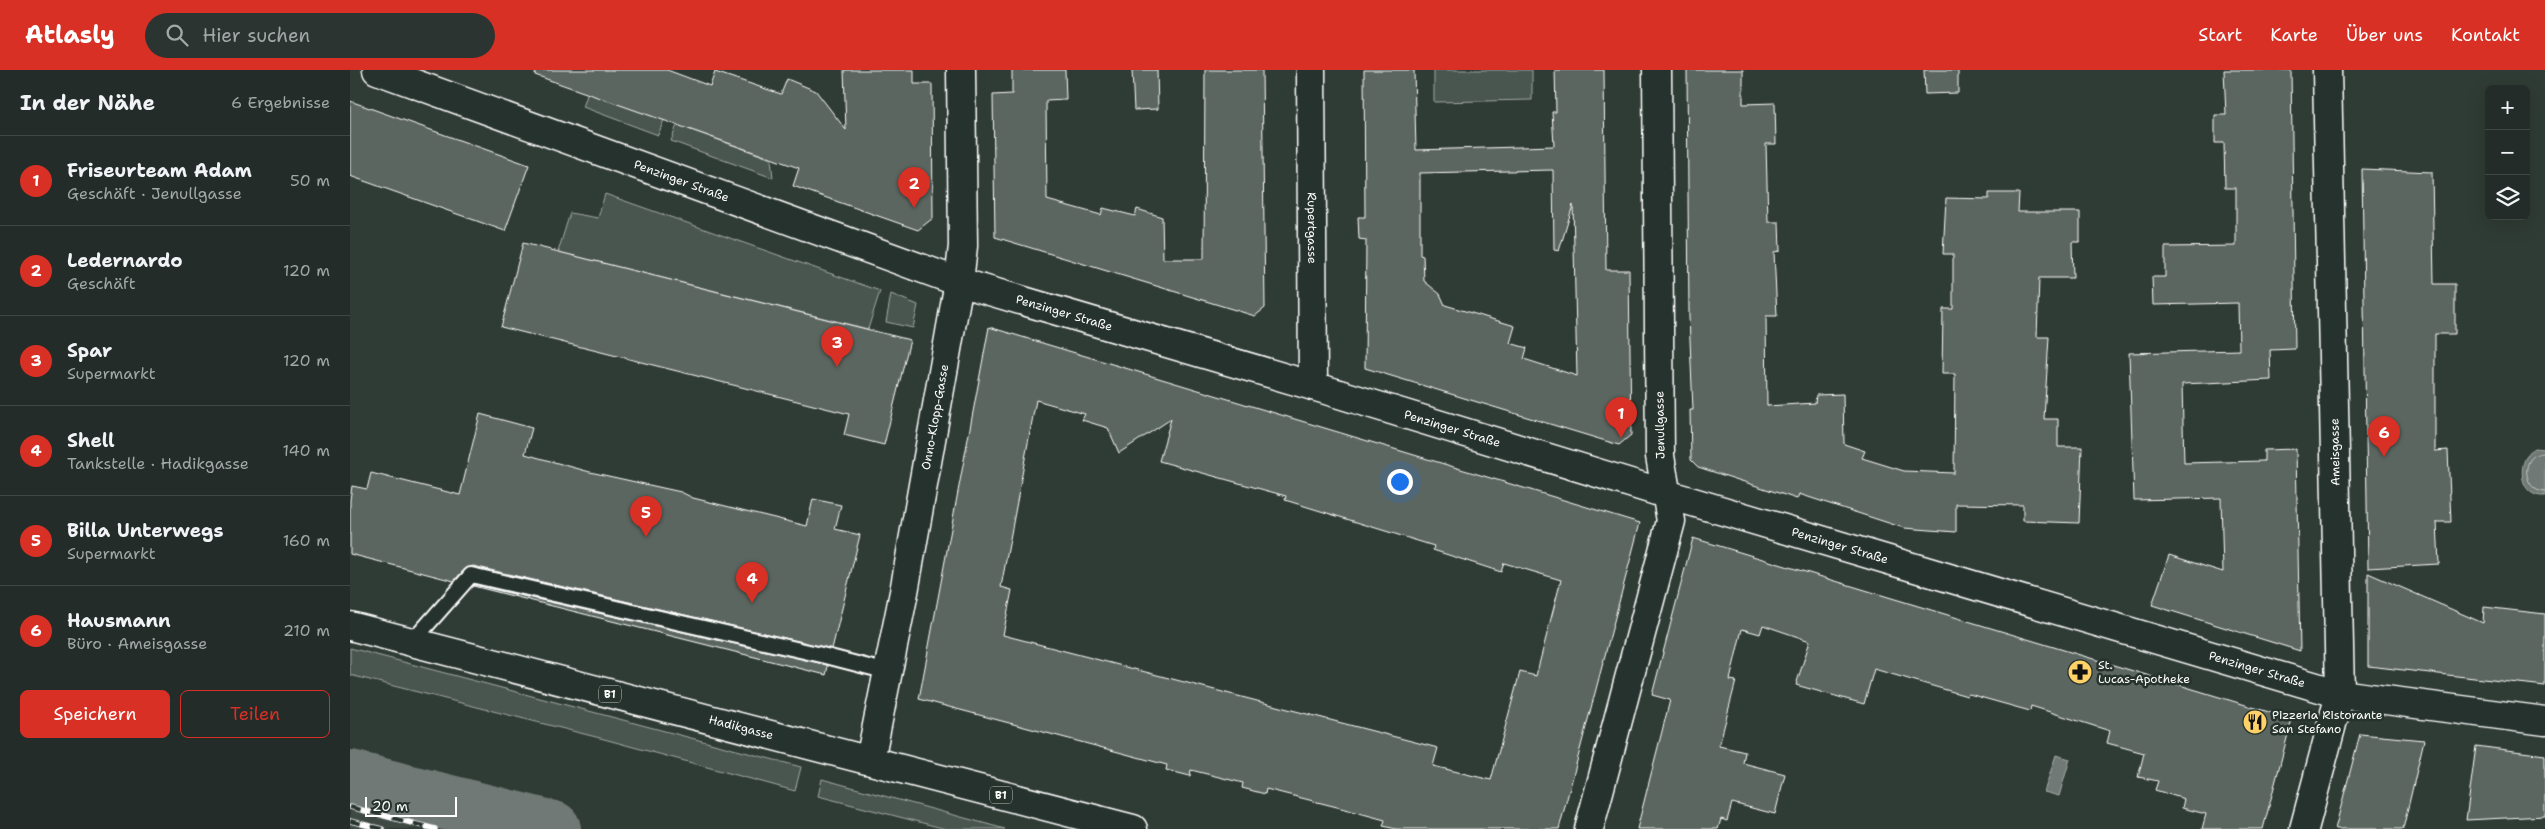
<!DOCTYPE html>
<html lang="de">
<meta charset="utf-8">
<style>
:root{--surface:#232c28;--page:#2b3430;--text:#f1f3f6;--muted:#a3a7a8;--line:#404845;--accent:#d93025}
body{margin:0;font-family:"Shantell Sans",sans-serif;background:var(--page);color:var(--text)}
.controls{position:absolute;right:15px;top:15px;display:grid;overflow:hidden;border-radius:8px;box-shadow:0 5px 20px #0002}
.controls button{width:45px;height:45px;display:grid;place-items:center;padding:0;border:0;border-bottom:1px solid var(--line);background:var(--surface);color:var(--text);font:25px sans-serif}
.scale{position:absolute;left:15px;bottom:12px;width:92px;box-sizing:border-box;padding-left:5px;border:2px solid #fff;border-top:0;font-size:14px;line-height:18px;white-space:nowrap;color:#fff;-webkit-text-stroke:4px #26332d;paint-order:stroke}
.you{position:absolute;left:1049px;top:411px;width:18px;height:18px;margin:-12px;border:4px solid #fff;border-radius:50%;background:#1a73e8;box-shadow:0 0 0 8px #1a73e833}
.badge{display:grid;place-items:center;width:32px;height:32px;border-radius:50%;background:var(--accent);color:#fff;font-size:16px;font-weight:700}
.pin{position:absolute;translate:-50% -41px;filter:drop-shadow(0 1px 2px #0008)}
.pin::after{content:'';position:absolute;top:26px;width:18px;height:15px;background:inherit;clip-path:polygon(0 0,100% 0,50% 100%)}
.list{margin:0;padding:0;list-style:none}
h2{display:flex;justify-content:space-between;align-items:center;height:65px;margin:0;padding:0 20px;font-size:21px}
h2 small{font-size:16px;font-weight:400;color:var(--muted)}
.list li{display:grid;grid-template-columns:32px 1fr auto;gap:15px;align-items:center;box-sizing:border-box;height:90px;padding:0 20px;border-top:1px solid var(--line)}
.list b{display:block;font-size:19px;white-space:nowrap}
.list p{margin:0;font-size:16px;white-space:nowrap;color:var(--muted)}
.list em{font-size:16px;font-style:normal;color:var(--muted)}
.actions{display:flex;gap:10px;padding:15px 20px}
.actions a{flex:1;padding:11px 0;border:1px solid var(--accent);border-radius:8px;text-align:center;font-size:18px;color:var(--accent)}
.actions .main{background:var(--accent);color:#fff}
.icon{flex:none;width:28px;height:28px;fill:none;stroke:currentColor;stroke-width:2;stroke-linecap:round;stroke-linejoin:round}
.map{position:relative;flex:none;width:2195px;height:759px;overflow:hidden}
header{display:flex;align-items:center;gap:30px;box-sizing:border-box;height:70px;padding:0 25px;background:var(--accent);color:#fff}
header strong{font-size:24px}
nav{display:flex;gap:28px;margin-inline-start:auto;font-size:18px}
.search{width:350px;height:45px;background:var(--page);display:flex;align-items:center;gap:12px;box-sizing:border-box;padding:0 18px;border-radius:28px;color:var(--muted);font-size:19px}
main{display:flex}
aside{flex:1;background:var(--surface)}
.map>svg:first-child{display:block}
</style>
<header>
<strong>Atlasly</strong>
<div class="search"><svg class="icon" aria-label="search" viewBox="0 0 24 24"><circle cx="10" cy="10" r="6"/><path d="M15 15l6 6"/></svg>Hier suchen</div>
<nav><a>Start</a><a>Karte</a><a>Über uns</a><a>Kontakt</a></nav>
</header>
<main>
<aside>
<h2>In der Nähe<small>6 Ergebnisse</small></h2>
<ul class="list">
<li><span class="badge">1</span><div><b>Friseurteam Adam</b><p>Geschäft · Jenullgasse</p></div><em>50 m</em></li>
<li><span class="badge">2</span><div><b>Ledernardo</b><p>Geschäft</p></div><em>120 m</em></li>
<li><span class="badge">3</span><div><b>Spar</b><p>Supermarkt</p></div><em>120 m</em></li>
<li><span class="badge">4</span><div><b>Shell</b><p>Tankstelle · Hadikgasse</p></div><em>140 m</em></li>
<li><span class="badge">5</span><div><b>Billa Unterwegs</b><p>Supermarkt</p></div><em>160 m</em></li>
<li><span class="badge">6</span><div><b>Hausmann</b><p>Büro · Ameisgasse</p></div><em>210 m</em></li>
</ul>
<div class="actions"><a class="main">Speichern</a><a>Teilen</a></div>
</aside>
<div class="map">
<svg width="2195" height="759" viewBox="0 0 2195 759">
<rect width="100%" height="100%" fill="#2f3b35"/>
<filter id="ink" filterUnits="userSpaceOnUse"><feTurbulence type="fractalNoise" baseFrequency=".02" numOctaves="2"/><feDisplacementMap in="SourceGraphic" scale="10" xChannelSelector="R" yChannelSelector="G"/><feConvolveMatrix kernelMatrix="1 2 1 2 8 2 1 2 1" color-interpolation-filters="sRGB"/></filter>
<g filter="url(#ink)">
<path fill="#3c4842" d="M0,723l32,9 108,27h-140z"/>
<g fill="#4a544f" stroke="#a4aaa7">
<path d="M1084,0h98v30l-98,2z"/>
<path d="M238,22l76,28 -6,15 -75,-28z"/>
<path d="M327,55l94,34 2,19 -102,-37z"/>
<path d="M255,124l275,97 -12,38 -310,-77 12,-39 28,5z"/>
<path d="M541,224l27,11 -5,23 -27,-6z"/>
<path d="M0,578l451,119 -6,24 -191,-52 -254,-64z"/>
<path d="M472,709l183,50h-59l-128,-33z"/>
</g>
<g fill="#707975" stroke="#a9afac">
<path d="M2184,378l11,1v47c-27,2 -29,-36 -11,-48z"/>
<path d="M1706,685l14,4 -11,37 -15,-4z"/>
</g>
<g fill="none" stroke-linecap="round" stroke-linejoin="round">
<path stroke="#c6c9c8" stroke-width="1" d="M2195,383c-26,-1 -23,39 0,39"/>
<path stroke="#707975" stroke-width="56" d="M0,708l203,51"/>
</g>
<g fill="#5b6661" stroke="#fff" fill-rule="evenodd">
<path d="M186,0h131l43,16 5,-14 66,22 6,-15 29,12 30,39 -2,-60h70v14h18l1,134 -15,12 -125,-44 6,-18 -264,-93z"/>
<path d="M662,0h53l1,30 -20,1 1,99 54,15 2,-7 32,8 2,-7 25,8 1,42h41l1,-189h57l3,238 -10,8 -260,-79 -2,-142 19,-1z"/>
<path d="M782,0h25l1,39 -24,1z"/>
<path d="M1014,0h50l2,80 138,-4 -2,-34h4l-1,-42h49l2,200h23l2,165 -12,10 -254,-77 1,-128 -7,-1 -1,-22h7zM1203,100l1,80 5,1 14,-46 4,171 -53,-17 3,-11 -17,-5 5,-17 -70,-21 -5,-11 -16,-13 -1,-25 -3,-1v-82z"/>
<path d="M1337,0h56v34l32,-1 1,41h-10l2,78h11l1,29 -6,1 3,64h-11l1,90 48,-3 1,-8 27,-1 1,50 21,7 -3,7 42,13 50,2 1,-99h-13l1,-65h10v-55h-10l3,-56 43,1v-6h30l-1,19h62v30h-8l1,36h-34l-2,59h12l-5,82h14v28h24l-3,76 -56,-2v-16l-67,-1v28l-52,-4 -105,-34 -2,5 -99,-32 -7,-7 -1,-50h3l-4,-93z"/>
<path d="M1574,0h34v23l-33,1z"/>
<path d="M1874,0h67l4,279 -25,1 1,30 -89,4 2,79 80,-2v-11l32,-1 4,202 -148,-46 17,-50 54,17 -2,-74 -87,2 -5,-147 110,-3 -1,-47 -85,2 -1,-28h13v-30l71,-1v-58h-11l-1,-45h-9v-28h11z"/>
<path d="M0,31l179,64 -24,66 -155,-55z"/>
<path d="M2012,99l70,3 2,112h21v50h-20v117l13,-1 3,72h-14l2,42 -71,4z"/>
<path d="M173,173l387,97 -26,105 -40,-10 5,-21 -348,-87z"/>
<path d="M639,257l651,196 -81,306h-163l-13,-3 2,-6 -48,-13 -71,-18 -1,5 -23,-6 1,-5 -52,-13 -1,6 -24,-6 1,-5 -248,-66zM686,330l49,14 -3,6 26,8 11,25 52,-34 -12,42 127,35 -1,4 149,46 -1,4 68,22 3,-9 57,17 -25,96 -16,-4 -29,108 -58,-14 5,-18 -435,-113 9,-45 -11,-3z"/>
<path d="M130,344l52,14 -7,26 65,18 91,20 12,6 114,28 6,-27 28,6 -6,24 25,6 -28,114 -359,-83 -8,3 -11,12 -104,-27v-54l2,-14 15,3 4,-16 89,22z"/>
<path d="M1343,468l599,181 -29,110h-61l4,-15 -24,-6 2,-9 -29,-9 3,-9 -20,-4 6,-24 -37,-10 3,-12 -79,-25 -1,5 -61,-17 -2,2 -93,-27 -10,35 -68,-19 14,-44 -47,-16 -3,9 -18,-5 -12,51 6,1 -17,65 26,6 -2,11 42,11 -10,40 -43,-11 -5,18 -6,-2 -3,10h-81l33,-129 -18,-5z"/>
<path d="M2018,503l115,50 1,-16 61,7v72l-177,-20z"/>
<path d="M124,515l350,79 4,2 -2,9 -353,-89z"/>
<path d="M2010,664l64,6 -21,89h-68z"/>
<path d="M2126,676l69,9v61l-79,4z"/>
</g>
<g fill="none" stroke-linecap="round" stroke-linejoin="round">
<defs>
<path id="lane" d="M62,572l59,-67 355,81 62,16"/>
<g id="street">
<path id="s1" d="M961,0l2,316"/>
<path id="s2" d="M520,690l34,-168 55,-310 4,-36 -2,-176"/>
<path d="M1239,759l82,-308 -11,-65 -3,-386"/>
<path d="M1954,759l36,-135 -13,-624"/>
</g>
<g id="secondary">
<path id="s3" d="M27,0l582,212 354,104 353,108 674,200 205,27"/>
</g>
<g id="primary">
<path id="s4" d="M0,556l783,203"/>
</g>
</defs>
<use href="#lane" stroke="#fff" stroke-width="18"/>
<use href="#street" stroke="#fff" stroke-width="31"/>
<use href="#secondary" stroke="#fff" stroke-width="31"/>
<use href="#primary" stroke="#fff" stroke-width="31"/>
<use href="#lane" stroke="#26332d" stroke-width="14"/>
<use href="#street" stroke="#26332d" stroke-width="28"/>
<use href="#secondary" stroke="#26332d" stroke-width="28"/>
<use href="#primary" stroke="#26332d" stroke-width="28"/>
<defs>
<g id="rail">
<path d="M0,737l85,22"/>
<path d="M0,751l32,8"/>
</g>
</defs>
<use href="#rail" stroke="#fff" stroke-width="5.5"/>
<use href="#rail" stroke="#26332d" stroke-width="4" stroke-dasharray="11" stroke-linecap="butt"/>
</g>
</g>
<defs>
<symbol id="pharmacy-disc" viewBox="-11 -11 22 22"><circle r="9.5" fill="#ffd166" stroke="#26332d"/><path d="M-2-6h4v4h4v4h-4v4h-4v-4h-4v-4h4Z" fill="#111"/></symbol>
<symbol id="restaurant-disc" viewBox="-11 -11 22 22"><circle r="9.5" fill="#ffd166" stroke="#26332d"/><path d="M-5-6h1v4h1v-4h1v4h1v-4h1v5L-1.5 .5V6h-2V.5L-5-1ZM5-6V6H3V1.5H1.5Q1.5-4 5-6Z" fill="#111"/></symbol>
</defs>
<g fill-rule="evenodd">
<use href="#pharmacy-disc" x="1716" y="588" width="28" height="28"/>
<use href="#restaurant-disc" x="1891" y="638" width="28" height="28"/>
</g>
<g text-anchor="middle" stroke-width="5" stroke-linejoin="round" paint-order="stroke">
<g fill="#26332d" stroke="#bec2c0" stroke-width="1">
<rect x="249" y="615.5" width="22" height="17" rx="4"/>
<rect x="640" y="716.5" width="22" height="17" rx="4"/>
</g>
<g font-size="11" font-weight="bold" fill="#fff">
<text x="260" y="628">B1</text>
<text x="651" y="729">B1</text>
</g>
<g font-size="12" fill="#fff" stroke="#26332d">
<text dy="4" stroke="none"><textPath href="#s3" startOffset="324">Penzinger Straße</textPath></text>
<text dy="4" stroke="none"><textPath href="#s1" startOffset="158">Rupertgasse</textPath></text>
<text dy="4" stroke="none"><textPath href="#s3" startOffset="729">Penzinger Straße</textPath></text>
<text dy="4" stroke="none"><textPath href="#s2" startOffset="349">Onno-Klopp-Gasse</textPath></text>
<text transform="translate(1310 355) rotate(-91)" y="4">Jenullgasse</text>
<text dy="4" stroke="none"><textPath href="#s3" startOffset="1134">Penzinger Straße</textPath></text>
<text transform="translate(1985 382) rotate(-91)" y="4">Ameisgasse</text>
<text dy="4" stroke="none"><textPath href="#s3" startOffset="1539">Penzinger Straße</textPath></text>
<text dy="4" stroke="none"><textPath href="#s3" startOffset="1974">Penzinger Straße</textPath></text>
<text dy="4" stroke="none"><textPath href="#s4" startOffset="404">Hadikgasse</textPath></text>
</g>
<g font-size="12" fill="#fff" stroke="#26332d" text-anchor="start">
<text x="1748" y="599">St.<tspan x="1748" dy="14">Lucas-Apotheke</tspan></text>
<text x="1922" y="649">Pizzeria Ristorante<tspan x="1922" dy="14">San Stefano</tspan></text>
</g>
</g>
</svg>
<div class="controls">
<button>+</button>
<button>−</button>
<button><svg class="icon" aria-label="layers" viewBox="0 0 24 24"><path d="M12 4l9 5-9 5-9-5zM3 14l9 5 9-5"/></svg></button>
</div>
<div class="scale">20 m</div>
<div class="you"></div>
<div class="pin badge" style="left:1271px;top:368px">1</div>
<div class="pin badge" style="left:564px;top:138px">2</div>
<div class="pin badge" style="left:487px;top:297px">3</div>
<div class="pin badge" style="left:402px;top:533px">4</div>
<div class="pin badge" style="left:296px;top:467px">5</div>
<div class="pin badge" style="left:2034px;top:387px">6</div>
</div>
</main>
